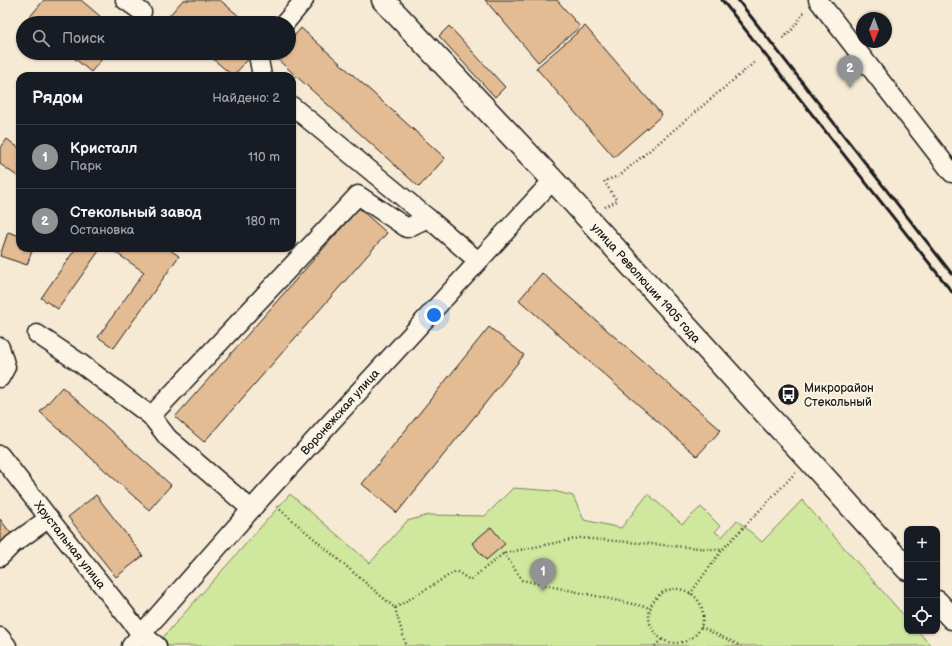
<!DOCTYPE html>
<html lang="ru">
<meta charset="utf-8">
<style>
:root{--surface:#171b24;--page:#242831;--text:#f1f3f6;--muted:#9ea1a6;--line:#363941;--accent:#919294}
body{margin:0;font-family:"Balsamiq Sans",sans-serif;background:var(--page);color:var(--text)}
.controls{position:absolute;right:12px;bottom:12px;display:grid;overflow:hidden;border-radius:8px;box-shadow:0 1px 3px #0004}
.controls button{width:36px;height:36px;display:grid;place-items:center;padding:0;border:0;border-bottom:1px solid var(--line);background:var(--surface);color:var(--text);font:20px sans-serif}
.compass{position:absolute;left:856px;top:12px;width:36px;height:36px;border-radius:50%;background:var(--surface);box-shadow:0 1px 3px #0004;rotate:181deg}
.you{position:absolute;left:434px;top:315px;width:14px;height:14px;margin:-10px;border:3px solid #fff;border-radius:50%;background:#1a73e8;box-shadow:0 0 0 6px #1a73e833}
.badge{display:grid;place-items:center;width:26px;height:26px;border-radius:50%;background:var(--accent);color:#fff;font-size:13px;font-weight:700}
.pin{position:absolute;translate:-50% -33px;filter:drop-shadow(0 1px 2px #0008)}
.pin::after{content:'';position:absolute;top:21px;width:14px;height:12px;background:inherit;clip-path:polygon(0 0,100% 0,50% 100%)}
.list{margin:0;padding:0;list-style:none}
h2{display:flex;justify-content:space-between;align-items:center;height:52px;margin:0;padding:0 16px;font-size:17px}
h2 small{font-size:13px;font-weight:400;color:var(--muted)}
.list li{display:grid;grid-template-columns:26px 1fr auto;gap:12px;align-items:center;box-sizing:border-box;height:64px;padding:0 16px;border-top:1px solid var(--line)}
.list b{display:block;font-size:15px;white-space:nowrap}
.list p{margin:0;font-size:13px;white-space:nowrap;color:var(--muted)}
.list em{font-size:13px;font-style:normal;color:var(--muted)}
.icon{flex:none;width:22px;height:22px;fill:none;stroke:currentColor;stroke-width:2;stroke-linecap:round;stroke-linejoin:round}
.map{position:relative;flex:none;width:952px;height:646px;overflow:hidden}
.search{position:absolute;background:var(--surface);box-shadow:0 1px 3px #0004;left:16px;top:16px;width:280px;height:44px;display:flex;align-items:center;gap:10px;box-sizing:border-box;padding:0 14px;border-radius:22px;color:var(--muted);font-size:15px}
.panel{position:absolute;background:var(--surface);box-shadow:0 1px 3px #0004;left:16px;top:72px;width:280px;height:180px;border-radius:12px}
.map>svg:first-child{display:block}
</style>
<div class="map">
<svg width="952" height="646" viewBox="0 0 952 646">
<rect width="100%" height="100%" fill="#f7ead5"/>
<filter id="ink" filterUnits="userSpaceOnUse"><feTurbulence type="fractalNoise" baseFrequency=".025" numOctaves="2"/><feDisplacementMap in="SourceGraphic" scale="8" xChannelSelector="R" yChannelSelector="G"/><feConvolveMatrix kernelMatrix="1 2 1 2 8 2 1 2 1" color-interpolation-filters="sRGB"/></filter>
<g filter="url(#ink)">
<path fill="#d0e89d" stroke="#76825c" d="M513,488l41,3 19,5 11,24 37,8 27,-34 34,30 19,-17 19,19 -5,6 7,5 15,-17 25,22 40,-42 105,119v12h11l13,15h-771l-3,-2 133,-150 80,69 37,-42 22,-6 56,1z"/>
<g fill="#e3bc93" stroke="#1c1c1c">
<path d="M44,0h37l27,23h-75l-5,-4z"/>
<path d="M183,0h37l27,23h-75l-5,-5z"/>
<path d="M485,0h72l23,27 -42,35z"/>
<path d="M449,26l56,61 -10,10 -56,-61z"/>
<path d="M585,26l77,89 -48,42 -78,-89z"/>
<path d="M301,28l144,130 -26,29 -144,-130 4,-4h10v-11z"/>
<path d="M68,53h39l-16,19z"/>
<path d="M206,53h48l-21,23z"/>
<path d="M7,139l13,10v29l-20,-14v-15z"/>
<path d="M359,208l28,25 -183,209 -29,-25z"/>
<path d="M8,232l12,4v12h13l-6,17 -27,-9z"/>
<path d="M76,248h25l-43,61 -17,-11z"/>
<path d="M109,248h58l12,8 -65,92 -16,-11 46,-65z"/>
<path d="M542,273l179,157 -24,26 -178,-156z"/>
<path d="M489,327l35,28 -127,158 -35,-29z"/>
<path d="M62,387l109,98 -22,25 -109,-98z"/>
<path d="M96,495l47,61 -27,21 -48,-60z"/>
<path d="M0,519l12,16 -12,9z"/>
<path d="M491,527l14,17 -19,16 -14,-17z"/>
</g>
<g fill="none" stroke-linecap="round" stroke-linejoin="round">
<defs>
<g id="minor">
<path d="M125,0l17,12"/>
<path d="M818,0l134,173"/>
<path d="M285,23l19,-23"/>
<path d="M260,53l-2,2 4,21"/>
<path d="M428,218l50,43"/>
<path d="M37,334l43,29 71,53 207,-221 49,33 21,-10 -136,-112"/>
<path d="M0,347l6,20 -6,11"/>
<path d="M151,416l17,22 83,71"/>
<path d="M0,455l55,71 86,108 16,12"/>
<path d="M0,557l13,-13 36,-26"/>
<path d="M0,637l7,9"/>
<path d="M131,646l133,-151 289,-315"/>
</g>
<g id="major">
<path d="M383,0l170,180 215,236 41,44 98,109"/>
<path d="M937,602l15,16"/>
</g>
</defs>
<use href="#minor" stroke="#1c1c1c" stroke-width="21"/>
<use href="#major" stroke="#1c1c1c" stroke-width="25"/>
<g stroke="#1c1c1c" stroke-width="2.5" stroke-dasharray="1 3" stroke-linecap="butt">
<path d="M783,38l10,-9 11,-17"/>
<path d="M605,207l12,-6 -13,-20 15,-5 137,-115"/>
<path d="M277,507l118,101 61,-37 14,9 34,-27 76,-15 142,12"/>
<path d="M504,553l18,27 129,28"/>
<circle cx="676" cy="616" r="27"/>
<path d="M690,594l32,-44 74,-78"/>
<path d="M395,608l11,38"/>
<path d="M701,627l40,19"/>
<path d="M655,646l7,-7"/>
</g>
<use href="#minor" stroke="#fcf5e5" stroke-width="18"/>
<use href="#major" stroke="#fcf5e5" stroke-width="22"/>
<g stroke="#1c1c1c" stroke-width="3">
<path d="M722,0l230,292"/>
<path d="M738,0l214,274"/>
</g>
</g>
</g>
<defs>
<symbol id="bus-disc" viewBox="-11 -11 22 22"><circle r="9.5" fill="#1c1c1c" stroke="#fcf5e5"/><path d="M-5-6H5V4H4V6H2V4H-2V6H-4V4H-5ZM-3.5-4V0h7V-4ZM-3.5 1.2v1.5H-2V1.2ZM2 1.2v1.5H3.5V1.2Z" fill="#fff"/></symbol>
</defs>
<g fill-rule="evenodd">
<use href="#bus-disc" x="776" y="382" width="25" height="25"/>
</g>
<g text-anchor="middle" stroke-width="3.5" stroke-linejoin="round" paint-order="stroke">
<g font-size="12" fill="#1c1c1c" stroke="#fcf5e5">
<text transform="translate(646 283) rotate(48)" y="4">улица Революции 1905 года</text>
<text transform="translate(340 412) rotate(-48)" y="4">Воронежская улица</text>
<text transform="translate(70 545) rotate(52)" y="4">Хрустальная улица</text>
</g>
<g font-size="12" fill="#1c1c1c" stroke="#fcf5e5" text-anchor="start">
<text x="804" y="392">Микрорайон<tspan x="804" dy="14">Стекольный</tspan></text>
</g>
</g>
</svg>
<div class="controls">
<button>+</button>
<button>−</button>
<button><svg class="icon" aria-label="locate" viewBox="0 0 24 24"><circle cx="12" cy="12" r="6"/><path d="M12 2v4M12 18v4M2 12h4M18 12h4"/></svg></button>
</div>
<svg class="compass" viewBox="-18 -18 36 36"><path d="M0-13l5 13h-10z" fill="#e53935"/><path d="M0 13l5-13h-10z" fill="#9ea1a6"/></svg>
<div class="you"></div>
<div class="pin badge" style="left:543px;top:591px">1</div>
<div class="pin badge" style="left:850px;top:88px">2</div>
<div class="search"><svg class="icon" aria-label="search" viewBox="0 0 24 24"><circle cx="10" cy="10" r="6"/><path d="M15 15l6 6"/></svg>Поиск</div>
<section class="panel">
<h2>Рядом<small>Найдено: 2</small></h2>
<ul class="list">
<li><span class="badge">1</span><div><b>Кристалл</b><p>Парк</p></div><em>110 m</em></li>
<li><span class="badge">2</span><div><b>Стекольный завод</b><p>Остановка</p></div><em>180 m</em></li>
</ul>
</section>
</div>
